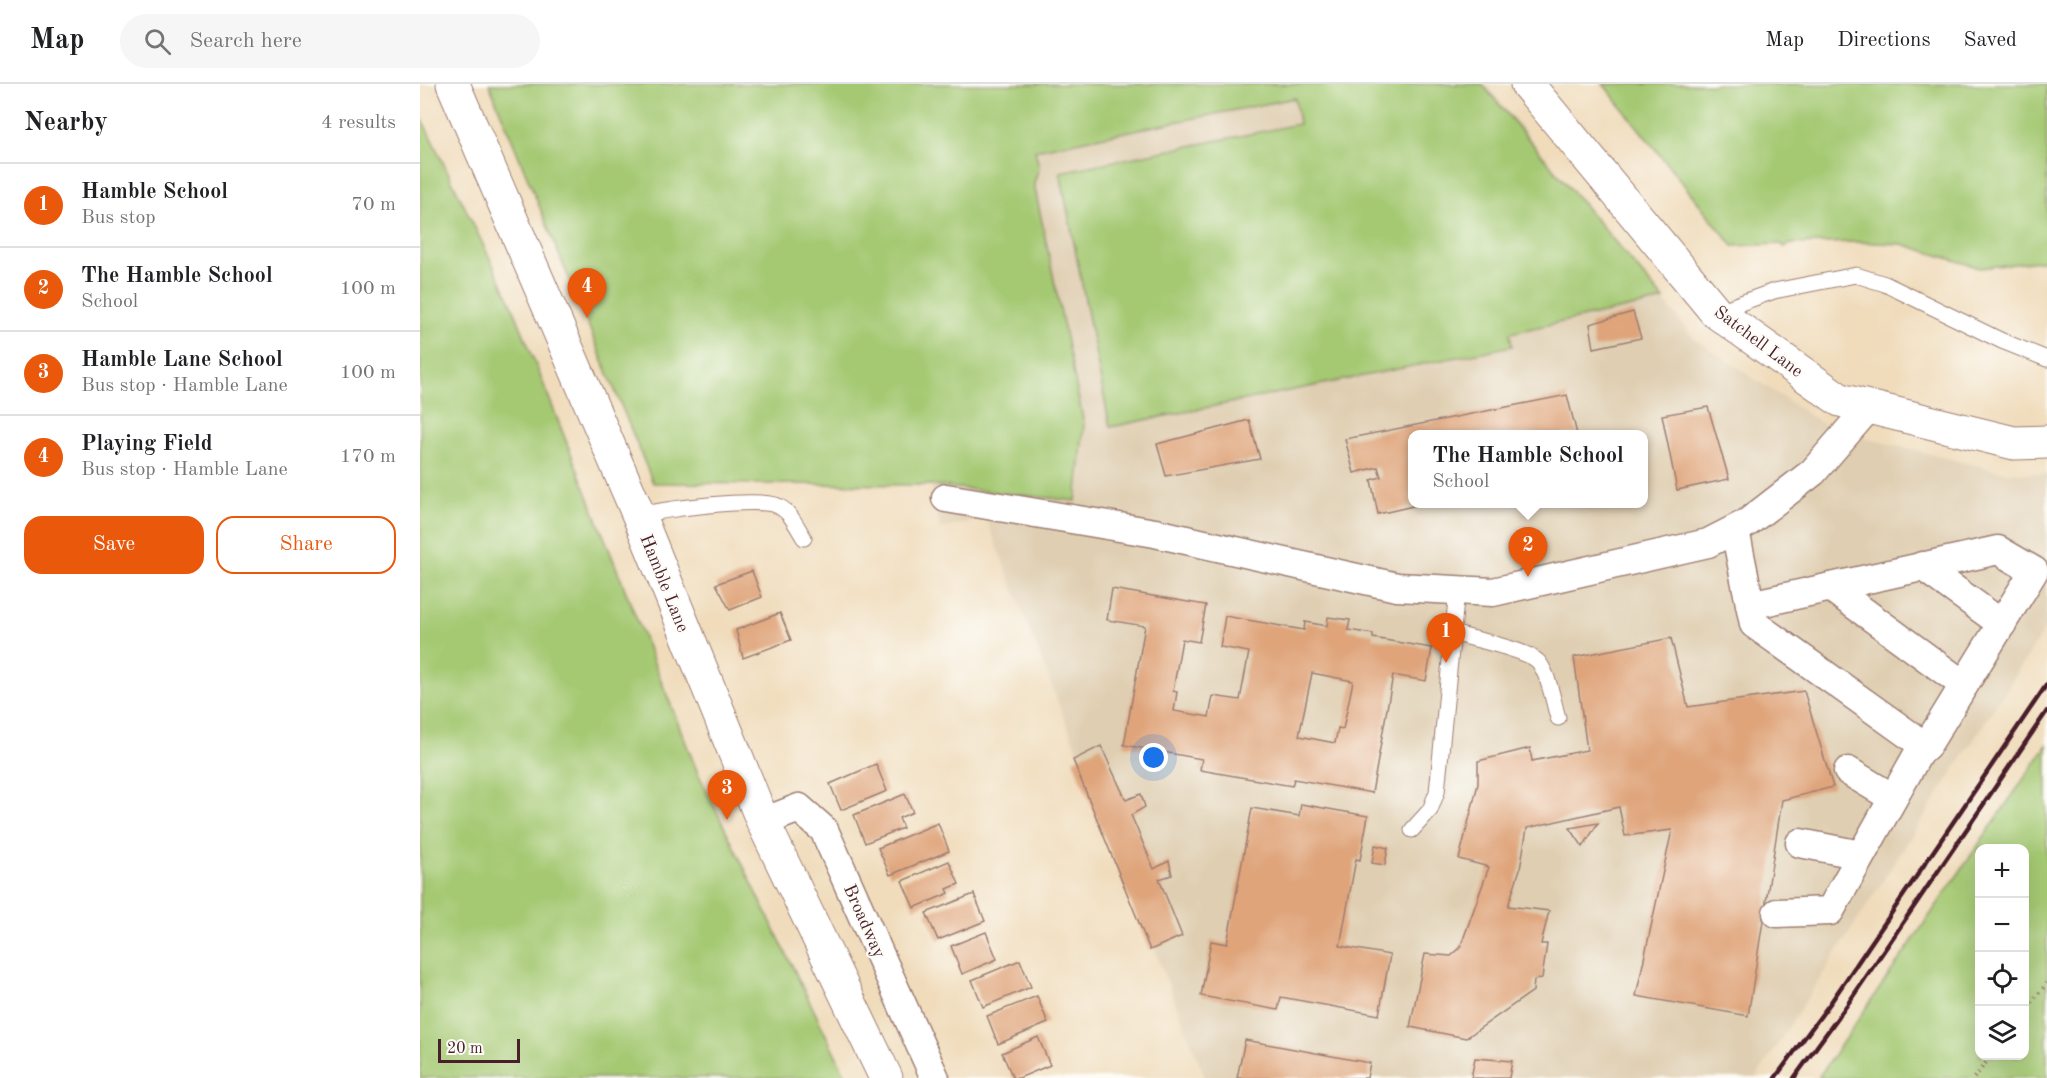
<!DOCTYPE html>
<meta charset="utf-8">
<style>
:root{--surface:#fff;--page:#f6f6f6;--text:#202124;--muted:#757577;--line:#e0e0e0;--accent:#ea580c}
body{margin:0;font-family:"Old Standard TT",serif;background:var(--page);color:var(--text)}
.controls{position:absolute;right:18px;bottom:18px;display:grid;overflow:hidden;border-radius:12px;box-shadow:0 6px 24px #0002}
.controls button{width:54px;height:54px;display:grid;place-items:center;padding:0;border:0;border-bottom:2px solid var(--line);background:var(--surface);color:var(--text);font:30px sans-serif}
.scale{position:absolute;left:18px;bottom:15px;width:82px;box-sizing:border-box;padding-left:6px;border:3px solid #4a1f2b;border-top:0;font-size:16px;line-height:21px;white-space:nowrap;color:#4a1f2b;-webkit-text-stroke:4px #fdfcf7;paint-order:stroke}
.you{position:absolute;left:734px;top:674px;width:21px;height:21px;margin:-15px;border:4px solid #fff;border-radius:50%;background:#1a73e8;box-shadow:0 0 0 9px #1a73e833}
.badge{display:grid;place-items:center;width:39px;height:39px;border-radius:50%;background:var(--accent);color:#fff;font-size:20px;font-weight:700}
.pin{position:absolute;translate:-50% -50px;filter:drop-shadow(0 2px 3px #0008)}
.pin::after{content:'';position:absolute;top:32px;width:21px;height:18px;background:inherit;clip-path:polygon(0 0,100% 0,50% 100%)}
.popup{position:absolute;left:988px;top:346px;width:240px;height:78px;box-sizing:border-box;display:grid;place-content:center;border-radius:12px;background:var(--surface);filter:drop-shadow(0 2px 4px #0005);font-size:20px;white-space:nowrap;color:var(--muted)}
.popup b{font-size:22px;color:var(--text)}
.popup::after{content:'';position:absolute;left:50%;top:100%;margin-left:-12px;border:12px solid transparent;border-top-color:var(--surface)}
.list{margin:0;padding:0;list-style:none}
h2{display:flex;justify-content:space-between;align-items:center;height:78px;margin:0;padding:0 24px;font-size:26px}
h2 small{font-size:20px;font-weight:400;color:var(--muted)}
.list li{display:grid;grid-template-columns:39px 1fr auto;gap:18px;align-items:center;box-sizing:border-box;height:84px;padding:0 24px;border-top:2px solid var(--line)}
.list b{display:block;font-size:22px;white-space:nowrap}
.list p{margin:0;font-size:20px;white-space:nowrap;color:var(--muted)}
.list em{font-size:20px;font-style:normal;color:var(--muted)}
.actions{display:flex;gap:12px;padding:18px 24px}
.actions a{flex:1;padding:14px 0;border:2px solid var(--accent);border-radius:18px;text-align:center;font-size:21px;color:var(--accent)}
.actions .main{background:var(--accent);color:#fff}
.icon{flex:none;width:33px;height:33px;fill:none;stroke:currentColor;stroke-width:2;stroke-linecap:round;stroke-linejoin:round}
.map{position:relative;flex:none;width:1627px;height:994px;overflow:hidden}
header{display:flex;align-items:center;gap:36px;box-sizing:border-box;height:84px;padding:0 30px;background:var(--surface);border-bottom:2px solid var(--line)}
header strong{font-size:28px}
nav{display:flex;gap:33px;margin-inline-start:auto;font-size:21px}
.search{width:420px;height:54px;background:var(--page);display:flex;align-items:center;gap:15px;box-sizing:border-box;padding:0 21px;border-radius:33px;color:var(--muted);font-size:22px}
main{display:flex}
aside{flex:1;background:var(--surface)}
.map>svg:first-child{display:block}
</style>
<header>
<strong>Map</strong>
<div class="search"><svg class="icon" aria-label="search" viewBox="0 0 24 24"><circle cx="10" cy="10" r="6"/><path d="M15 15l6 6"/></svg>Search here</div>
<nav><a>Map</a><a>Directions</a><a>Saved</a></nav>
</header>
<main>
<aside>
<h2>Nearby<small>4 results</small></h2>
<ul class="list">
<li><span class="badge">1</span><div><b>Hamble School</b><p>Bus stop</p></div><em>70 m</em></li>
<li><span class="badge">2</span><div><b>The Hamble School</b><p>School</p></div><em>100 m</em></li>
<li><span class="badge">3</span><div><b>Hamble Lane School</b><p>Bus stop · Hamble Lane</p></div><em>100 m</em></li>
<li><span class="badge">4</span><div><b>Playing Field</b><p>Bus stop · Hamble Lane</p></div><em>170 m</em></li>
</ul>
<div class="actions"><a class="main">Save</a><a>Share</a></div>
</aside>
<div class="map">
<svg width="1627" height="994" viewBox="0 0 1627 994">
<rect width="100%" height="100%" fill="#fdfcf7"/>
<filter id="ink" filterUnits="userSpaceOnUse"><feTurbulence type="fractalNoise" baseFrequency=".0167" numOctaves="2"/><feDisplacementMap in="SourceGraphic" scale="12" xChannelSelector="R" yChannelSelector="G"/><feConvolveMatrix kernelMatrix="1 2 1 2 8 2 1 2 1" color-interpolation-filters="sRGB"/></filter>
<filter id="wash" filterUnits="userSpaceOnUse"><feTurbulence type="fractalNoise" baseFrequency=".008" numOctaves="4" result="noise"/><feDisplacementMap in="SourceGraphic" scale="24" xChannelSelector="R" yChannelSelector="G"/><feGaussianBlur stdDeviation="1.35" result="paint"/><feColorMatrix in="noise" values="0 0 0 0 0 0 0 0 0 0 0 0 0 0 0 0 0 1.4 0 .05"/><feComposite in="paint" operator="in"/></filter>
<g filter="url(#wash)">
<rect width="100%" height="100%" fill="#f0dcbb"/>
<path fill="#dfceb1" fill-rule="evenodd" d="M69,0h997l210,256 136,90 172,42 43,2v152l-291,452h-551l-219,-560 -46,11 -9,-44 -278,-2zM992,350h232v70h-232z"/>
<g fill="#a5c973" stroke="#78744f" stroke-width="1.5" fill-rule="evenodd">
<path d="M69,0h993l182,216 -154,33 2,13 -402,81 -50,-255 239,-48 -4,-26 -260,52 4,17 -5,17 50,240 -8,77 -145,-16 -278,-2z"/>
<path d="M1183,0h444v176l-67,8 -78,-24 -46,-2 -65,2 -7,3 -2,-3 -49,2z"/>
<path d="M0,31l91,187 186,469 150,307h-427z"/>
<path d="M1627,661v333h-229zM1560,764h44v208h-44z"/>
</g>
<g id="blocks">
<g fill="#dfa47a" fill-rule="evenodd">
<path d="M1213,228l8,26 -47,10 -4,-24z"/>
<path d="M1147,311l10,39h-165v70h10l-44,10 -7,-34 10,-3 -3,-10 -24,6 -9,-34z"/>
<path d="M1288,323l21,72 -52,11 -15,-75z"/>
<path d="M829,336l11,39 -94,17 -9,-32z"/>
<path d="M332,487l10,26 -32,13 -14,-26z"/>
<path d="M692,505l94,16 -7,37 -17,-3 -9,52 4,1 -3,19 35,6 4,-21 27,4 9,-48 -29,-5 5,-31 79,14 1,-8 22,4 1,-9 22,3 -2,10 25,4v4l59,10 -6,33 -33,-6 -21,118 -78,-14 -2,7 -92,-16 2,-11 -78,-14 21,-119 -38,-6zM892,589l41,8 -10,48 -5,-1 -3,15 -36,-7z"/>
<path d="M360,529l11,27 -48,18 -7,-28z"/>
<path d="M1251,554l17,69 116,-16 29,96 -51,13 -34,216 -112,-20 36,-166 -47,6 -6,-29 -92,21 -7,41 -12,37 41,5 -8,33h6l-5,34 -8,2 -1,11 -67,47 -56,-11 15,-73 26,2 9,-8 29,-81 -30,-8 19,-75v-23l52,-13 2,13 55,-11 -13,-93z"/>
<path d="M681,662l25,54 15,-6 4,13 -14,8 23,54 15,-8 3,14 -13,4 23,57 -32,14 -77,-190z"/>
<path d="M456,680l11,27 -46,19 -11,-26z"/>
<path d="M485,710l8,18 -14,6 4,10 -38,15 -11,-28z"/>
<path d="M881,720l67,12 -8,44 -4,-1 -16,87 50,9 -11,60 -98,-18 -3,13 -77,-14 10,-55 16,3 25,-136 47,8z"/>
<path d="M518,739l11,28 -59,24 -12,-27z"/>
<path d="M1178,739l-15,24 -13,-19z"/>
<path d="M955,761l13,3 -3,17 -13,-2z"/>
<path d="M529,777l10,23 -12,5 2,4 -35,15 -12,-27z"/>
<path d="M554,810l11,27 -47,19 -12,-27z"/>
<path d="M566,848l11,27 -35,15 -11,-28z"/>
<path d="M600,876l11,27 -48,20 -11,-27z"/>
<path d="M617,912l11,27 -50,21 -11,-28z"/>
<path d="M618,953l12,28 -31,13h-6l-11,-25z"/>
<path d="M825,956l125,23 -3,15h-130z"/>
<path d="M1055,974l37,3 -3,17h-38z"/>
</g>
</g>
</g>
<g filter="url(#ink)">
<use href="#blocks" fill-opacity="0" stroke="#9d7e73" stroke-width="1.5"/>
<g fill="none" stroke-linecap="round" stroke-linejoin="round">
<defs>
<g id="lane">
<path d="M1296,228l58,-21 82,-16 29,9 117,57 45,18"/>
<path d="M219,432c21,-7 120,-19 139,-10 12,5 19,21 26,32"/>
<path d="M1033,549c18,6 79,17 87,31 10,15 13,37 18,54"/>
<path d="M992,746l18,-20 7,-18 20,-202"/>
</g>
<g id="street">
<path d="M526,414l209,35 242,54 96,5 215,-49 39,-20 66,-51 56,-65"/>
<path d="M1315,446l19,94 172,123 108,-176 -36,-21 -248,55"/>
<path d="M1502,482l80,58"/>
<path d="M1410,503l134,98"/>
<path d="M1428,687l45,27"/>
<path d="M343,738l36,-14 25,22 111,248"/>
<path d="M1380,759l61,12"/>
<path d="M1357,829l53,-2 93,-166"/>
</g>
<g id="secondary">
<path d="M33,0l186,432 124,306 123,256"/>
<path d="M1107,0l189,228 124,88 174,43 33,-1"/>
</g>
</defs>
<use href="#lane" stroke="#9d7e73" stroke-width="17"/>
<use href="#street" stroke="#9d7e73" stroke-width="31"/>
<use href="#secondary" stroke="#9d7e73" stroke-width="35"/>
<g stroke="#9d7e73" stroke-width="4" stroke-dasharray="1.5 4.5" stroke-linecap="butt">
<path d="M1604,928l23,-29"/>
<path d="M1554,994l17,-22"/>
</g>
<use href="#lane" stroke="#fff" stroke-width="15"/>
<use href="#street" stroke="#fff" stroke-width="28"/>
<use href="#secondary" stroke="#fff" stroke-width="33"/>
<g stroke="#4a1f2b" stroke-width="4.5">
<path d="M1355,994l56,-76 216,-318"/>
<path d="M1374,994l53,-73 200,-294"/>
</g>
</g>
</g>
<g text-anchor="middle" stroke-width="5" stroke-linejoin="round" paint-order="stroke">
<g font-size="18" fill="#4a1f2b" stroke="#fdfcf7">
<text transform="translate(1339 257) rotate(37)" y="6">Satchell Lane</text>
<text transform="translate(245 499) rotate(68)" y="6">Hamble Lane</text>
<text transform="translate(445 837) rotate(66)" y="6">Broadway</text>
</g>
</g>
</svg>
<div class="controls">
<button>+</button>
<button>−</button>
<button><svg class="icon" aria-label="locate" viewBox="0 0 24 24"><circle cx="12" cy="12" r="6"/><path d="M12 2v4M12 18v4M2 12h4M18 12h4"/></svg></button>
<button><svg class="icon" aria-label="layers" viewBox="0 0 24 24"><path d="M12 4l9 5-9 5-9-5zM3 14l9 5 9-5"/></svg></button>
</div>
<div class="scale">20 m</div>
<div class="you"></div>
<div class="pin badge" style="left:1026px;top:579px">1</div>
<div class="pin badge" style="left:1108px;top:493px">2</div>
<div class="popup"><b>The Hamble School</b>School</div>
<div class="pin badge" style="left:307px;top:736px">3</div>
<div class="pin badge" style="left:167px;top:234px">4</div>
</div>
</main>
